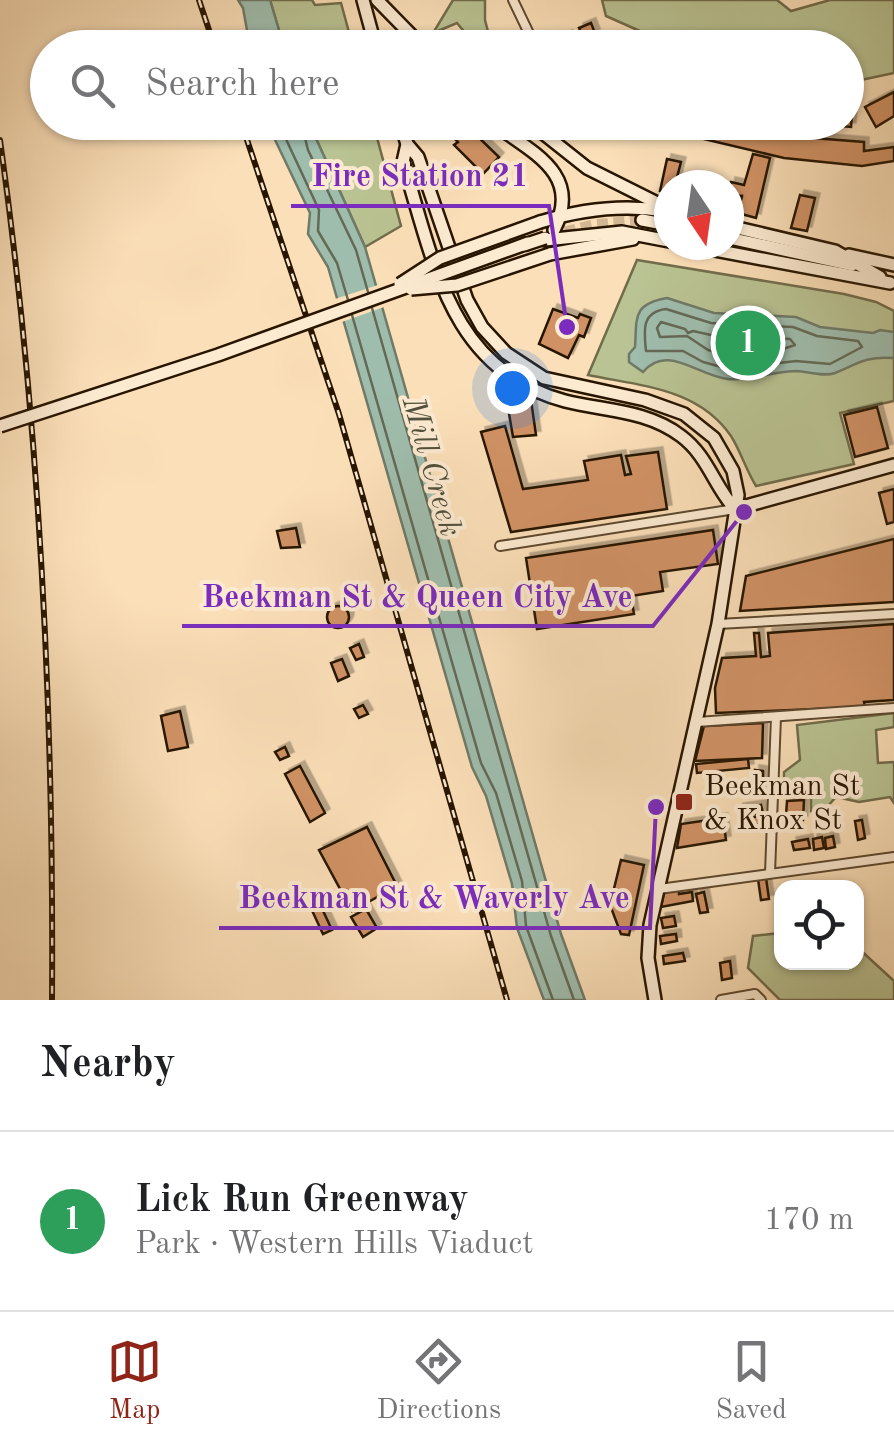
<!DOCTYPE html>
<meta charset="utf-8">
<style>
:root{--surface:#fff;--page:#f6f6f6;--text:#202124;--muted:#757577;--line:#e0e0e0;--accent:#8f2418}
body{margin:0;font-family:"Old Standard TT",serif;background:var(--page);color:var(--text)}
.controls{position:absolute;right:30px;bottom:30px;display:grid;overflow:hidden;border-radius:20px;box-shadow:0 2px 8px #0004}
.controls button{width:90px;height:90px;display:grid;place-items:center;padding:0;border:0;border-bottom:2px solid var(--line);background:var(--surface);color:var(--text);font:50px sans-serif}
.compass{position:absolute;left:654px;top:170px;width:90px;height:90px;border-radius:50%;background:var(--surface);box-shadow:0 2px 8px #0004;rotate:167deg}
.you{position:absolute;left:512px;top:388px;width:35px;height:35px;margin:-25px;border:8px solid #fff;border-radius:50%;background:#1a73e8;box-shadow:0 0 0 15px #1a73e833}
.badge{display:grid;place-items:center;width:65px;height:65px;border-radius:50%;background:var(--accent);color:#fff;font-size:32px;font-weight:700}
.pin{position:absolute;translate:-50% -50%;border:5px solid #fff;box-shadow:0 2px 10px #0006}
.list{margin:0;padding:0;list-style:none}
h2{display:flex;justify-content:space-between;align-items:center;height:130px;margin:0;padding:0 40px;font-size:42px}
h2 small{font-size:32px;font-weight:400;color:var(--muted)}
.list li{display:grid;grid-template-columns:65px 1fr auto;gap:30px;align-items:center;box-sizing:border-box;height:180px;padding:0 40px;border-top:2px solid var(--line)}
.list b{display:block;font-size:38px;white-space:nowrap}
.list p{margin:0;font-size:32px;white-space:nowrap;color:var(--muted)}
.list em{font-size:32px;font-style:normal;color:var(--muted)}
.icon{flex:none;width:55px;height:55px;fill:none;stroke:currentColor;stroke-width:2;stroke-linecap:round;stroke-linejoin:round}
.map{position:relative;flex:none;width:894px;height:1000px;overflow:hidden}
.search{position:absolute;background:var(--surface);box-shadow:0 2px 8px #0004;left:30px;right:30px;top:30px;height:110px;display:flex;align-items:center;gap:25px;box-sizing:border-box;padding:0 35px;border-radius:55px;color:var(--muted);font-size:38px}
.sheet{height:310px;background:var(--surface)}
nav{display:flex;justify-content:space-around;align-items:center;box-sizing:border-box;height:140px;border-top:2px solid var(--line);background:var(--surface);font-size:28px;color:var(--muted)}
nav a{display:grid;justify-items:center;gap:5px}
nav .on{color:var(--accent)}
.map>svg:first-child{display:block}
</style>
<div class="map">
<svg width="894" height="1000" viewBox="0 0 894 1000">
<defs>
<filter id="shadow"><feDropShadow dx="4.5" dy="-4.5" stdDeviation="0" flood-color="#0004"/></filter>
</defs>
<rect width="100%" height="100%" fill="#fbdfb8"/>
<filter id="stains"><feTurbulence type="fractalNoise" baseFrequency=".002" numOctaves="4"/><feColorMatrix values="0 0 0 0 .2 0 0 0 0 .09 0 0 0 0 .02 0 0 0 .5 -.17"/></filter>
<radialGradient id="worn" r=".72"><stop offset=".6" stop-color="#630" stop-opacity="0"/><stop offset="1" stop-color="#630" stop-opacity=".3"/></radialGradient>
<g fill="#bac393" stroke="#716c4a" stroke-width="2.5">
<path d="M270,0h42l3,5 26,-2 12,44h-69z"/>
<path d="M453,0h32v20l7,27h-15l-20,-24 -24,10z"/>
<path d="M602,0h175l14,11 39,-11h64v73l-47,10 -1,-35 -147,-1 -39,-7 -54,-24z"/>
<path d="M309,123h64l28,103 -36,21z"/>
<path d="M637,260l207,34 32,8 18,9v90l-54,12 14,51 -98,22c-10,-16 -15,-34 -25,-50 -33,-48 -90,-50 -143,-61z"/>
<path d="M894,713v14l-18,3 2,33 16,-1v41l-4,-6 -31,5 -23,-5 -8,9 -17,5v-17h-27v-22l16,-12 -3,-35z"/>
<path d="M781,933l1,29h74l1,-15 37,34v19h-114l-32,-32 5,-32z"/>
</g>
<g fill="#9fbdad" stroke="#6f7a68" stroke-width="2.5">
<path d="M238,0h32l14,47h-34l-7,-39z"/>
<path d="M267,123h42l56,124 196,687 24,66h-41l-27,-72 -5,-44 -26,-88 -14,-29 -144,-500 -20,-33 2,-21z"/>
<path d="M667,298l47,15 82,4 24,10 53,6 7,-3 14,2v26c-28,-2 -35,5 -59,15 -11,4 -26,-1 -38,-2 -23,0 -46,10 -69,8 -30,-3 -61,-36 -85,-7l-14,-10v-8l6,-7c2,-29 -3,-43 32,-49z"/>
</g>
<path fill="#fbdfb8" d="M381,284l6,22 -48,17 -7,-23z"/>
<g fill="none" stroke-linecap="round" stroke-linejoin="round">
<g stroke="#646956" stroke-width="2.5">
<path d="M278,122l41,88 -1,21 19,32 11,37"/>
<path d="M301,122l7,28 48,100 12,42"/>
<path d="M372,308l179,628 23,64"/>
<path d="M666,309l45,14 82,4 24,9 41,5 4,6 -32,17 -34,-3 -67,8 -26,-7 -20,-11h-37c-2,-20 -5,-39 20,-42z"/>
<path d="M352,315l129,448 15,30 26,88 4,45 27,74"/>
<path d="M661,322l24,7 3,4 5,-2 18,4 79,4 5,6 -21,7 -44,4 -22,-6 -21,-14 -27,1 -3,-9z"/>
</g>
<path stroke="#6f7a68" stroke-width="2.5" d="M432,482l18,-2"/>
</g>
<g fill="#d09265" stroke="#281500" stroke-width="2.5" filter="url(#shadow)">
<path d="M591,23l4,10 -11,5 -5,-10z"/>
<path d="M568,35l4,7 -21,6 -1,-3z"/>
<path d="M457,37l8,7 -17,4z"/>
<path d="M894,92v24l-18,11 -11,-20z"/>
<path d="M846,100l7,1 -2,26 -58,-5h53z"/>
<path d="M442,122h8l14,15 7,-7 28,27 -16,17 -29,-29 4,-3 -18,-18z"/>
<path d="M686,122h44l57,14 77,6v9l30,-4v14l-32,5 -78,-8 -101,-24z"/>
<path d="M753,154l17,4 -14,60 -18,-5 4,-17 -13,-1 2,-13 13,3z"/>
<path d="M667,159l14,3 -6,23h-6v10l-9,-4z"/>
<path d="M800,195l15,3 -8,33 -16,-3z"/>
<path d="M553,309l25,9 2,-4 11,4 -7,19 -5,-2 -11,23 -29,-14z"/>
<path d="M531,400l5,35 -23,2 -6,-35z"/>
<path d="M877,407l11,41 -33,9 -11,-42z"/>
<path d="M505,426l18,63 65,-9 -4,-19 37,-6 4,20 6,-1 -5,-18 32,-4 9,57 -156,23 -30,-100z"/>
<path d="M894,489v33l-7,2 -8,-31z"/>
<path d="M296,528l4,19 -19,1 -4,-17z"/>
<path d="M713,530l5,34 -58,8 3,19 -32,5 3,18 -97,15 -11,-71z"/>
<path d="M894,539v63l-154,9 6,-35z"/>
<circle cx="338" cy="617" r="11"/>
<path d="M894,624v76l-30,2 1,5 -149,6 -1,-25 7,-30 34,-2 -2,-23h5l2,24 9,-1 -2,-23z"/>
<path d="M359,644l5,13 -8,3 -6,-12z"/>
<path d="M342,659l7,17 -11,5 -7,-18z"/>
<path d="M363,705l5,9 -9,4 -5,-9z"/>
<path d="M180,711l8,36 -20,4 -7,-35z"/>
<path d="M763,723l-1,35 -67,3 9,-35z"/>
<path d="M285,747l4,9 -9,4 -5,-8z"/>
<path d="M748,759l1,9 -52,5 -1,-9z"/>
<path d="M300,766l25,47 -15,9 -25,-48z"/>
<path d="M755,770l8,1v19h-8z"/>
<path d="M804,800l-1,20 -17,-4 1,-15z"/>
<path d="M761,805l2,8 -22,3 -2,-8z"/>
<path d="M761,816l1,8 -20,3 -1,-8z"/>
<path d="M723,818l3,22 -49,8 4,-24z"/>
<path d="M862,820l3,18 -7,2 -3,-19z"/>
<path d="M367,827l30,59 -45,25 -33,-61z"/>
<path d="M833,836l2,11 -9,2 -1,-11z"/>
<path d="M822,837l2,11 -10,2 -1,-11z"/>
<path d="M808,839l2,9 -16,2 -2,-8z"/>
<path d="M621,860l23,5 -15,70 -8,-1 -11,-29z"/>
<path d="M766,878l3,21 -8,1 -3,-21z"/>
<path d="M679,890v4l13,-2 1,9 -32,6 3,-15z"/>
<path d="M704,892l4,20 -8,1 -4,-19z"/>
<path d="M317,898l15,32 -9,4 -14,-30z"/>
<path d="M366,909l11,19 -14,9 -12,-20z"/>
<path d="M674,916l2,10 -13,2 -2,-10z"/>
<path d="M676,934l1,7 -16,3 -1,-8z"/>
<path d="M683,953l2,8 -21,3 -1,-8z"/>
<path d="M730,961l2,17 -10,2 -2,-17z"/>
</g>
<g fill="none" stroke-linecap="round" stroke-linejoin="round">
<path stroke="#d1b793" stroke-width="11" stroke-dasharray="11 5.5" stroke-linecap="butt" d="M549,236l44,-11 49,-5"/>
<defs>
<g id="minor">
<path d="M513,0l23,48"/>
<path d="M606,40l4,8"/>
<path d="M500,546l235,-37"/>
<path d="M718,624l176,-10"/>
<path d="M697,722l197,-14"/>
<path d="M770,873l6,-156"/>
<path d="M659,889l235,-32"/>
<path d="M721,1000l34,-6 6,6"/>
</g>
<g id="secondary">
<path d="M363,0l13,48"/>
<path d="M377,0l47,48"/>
<path d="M400,122l7,22 11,13 49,143 15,27 24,26 38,25 101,22 39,14 30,24 19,33 5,24 -20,129 -68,301 -2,33 7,42"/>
<path d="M491,122c40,30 92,51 63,108"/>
<path d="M529,122l58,46 82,41"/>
<path d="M407,144l-4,18c31,99 46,208 162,239 40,10 82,9 116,35 27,20 33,50 54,73"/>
<path d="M642,220l27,5"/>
<path d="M540,222c39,-12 83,-18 125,-11"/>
<path d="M729,226l106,25 45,26"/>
<path d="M729,238l123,27"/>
<path d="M545,240l77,-8 47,9"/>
<path d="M688,245l202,38"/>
<path d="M550,254l83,-15"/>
<path d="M849,255l45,10"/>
<path d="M735,509l159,-44"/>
</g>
</defs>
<use href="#minor" stroke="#5d482e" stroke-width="12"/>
<use href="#secondary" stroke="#281500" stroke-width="16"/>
<use href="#minor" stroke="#fcead1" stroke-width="8"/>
<use href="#secondary" stroke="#fcead1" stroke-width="11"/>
<defs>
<g id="rail">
<path d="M199,0l16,48"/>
<path d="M241,122l98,292 168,586"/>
<path d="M0,140c40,286 54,571 52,860"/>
</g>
</defs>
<use href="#rail" stroke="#281500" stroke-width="6"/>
<use href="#rail" stroke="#fcead1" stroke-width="2.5" stroke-dasharray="8" stroke-linecap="butt"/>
<defs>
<g id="secondary-bridge">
<path d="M524,245l21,-7"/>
<path d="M400,284l40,-26 100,-36"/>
<path d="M411,289l46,-4 93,-31"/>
<path d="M0,426l218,-71 310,-112"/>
</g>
</defs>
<use href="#secondary-bridge" stroke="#281500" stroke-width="16" stroke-linecap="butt"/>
<use href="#secondary-bridge" stroke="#fcead1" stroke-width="11"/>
</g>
<rect fill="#8f2418" stroke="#fcead1" stroke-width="4" x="674" y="792" width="20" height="20" rx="5"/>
<g text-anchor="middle" stroke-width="8" stroke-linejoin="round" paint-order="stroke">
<g font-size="30" fill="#281500" stroke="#fcead1" text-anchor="start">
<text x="704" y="795">Beekman St<tspan x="704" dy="34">&amp; Knox St</tspan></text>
</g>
<g font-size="32" font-style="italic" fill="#52503d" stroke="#fcead1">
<text transform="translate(433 466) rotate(74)" y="11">Mill Creek</text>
</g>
</g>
<path fill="none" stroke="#7b2cbf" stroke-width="4" d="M567 327L549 206H291M744 512L653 626H182M656 807L650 928H219"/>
<g fill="#7b2cbf" stroke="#fcead1" stroke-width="4">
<circle cx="567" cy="327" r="10"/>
<circle cx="744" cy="512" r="10"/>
<circle cx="656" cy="807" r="10"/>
</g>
<g font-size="32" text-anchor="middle" font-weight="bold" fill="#7b2cbf" stroke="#fcead1" stroke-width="8" stroke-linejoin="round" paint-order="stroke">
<text x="420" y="186">Fire Station 21</text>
<text x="417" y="607">Beekman St &amp; Queen City Ave</text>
<text x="434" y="908">Beekman St &amp; Waverly Ave</text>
</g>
<rect width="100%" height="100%" filter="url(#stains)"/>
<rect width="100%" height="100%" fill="url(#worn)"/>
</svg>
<div class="controls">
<button><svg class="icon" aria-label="locate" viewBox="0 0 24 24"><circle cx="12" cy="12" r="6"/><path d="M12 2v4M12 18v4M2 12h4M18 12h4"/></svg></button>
</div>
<svg class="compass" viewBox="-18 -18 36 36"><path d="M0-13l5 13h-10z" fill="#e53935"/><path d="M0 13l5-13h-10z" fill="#757577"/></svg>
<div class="you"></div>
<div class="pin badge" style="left:748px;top:343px;background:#2e9e5b">1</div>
<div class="search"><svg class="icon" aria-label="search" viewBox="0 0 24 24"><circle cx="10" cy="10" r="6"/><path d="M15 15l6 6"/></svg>Search here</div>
</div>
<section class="sheet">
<h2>Nearby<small></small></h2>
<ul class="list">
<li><span class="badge" style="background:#2e9e5b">1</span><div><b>Lick Run Greenway</b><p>Park · Western Hills Viaduct</p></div><em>170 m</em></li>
</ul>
</section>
<nav>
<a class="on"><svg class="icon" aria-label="map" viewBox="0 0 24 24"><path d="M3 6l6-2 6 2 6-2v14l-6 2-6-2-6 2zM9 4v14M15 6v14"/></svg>Map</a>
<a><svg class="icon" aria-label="directions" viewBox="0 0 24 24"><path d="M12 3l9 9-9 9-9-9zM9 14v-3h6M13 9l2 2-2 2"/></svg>Directions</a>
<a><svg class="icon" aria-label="saved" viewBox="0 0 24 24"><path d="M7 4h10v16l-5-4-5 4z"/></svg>Saved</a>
</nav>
